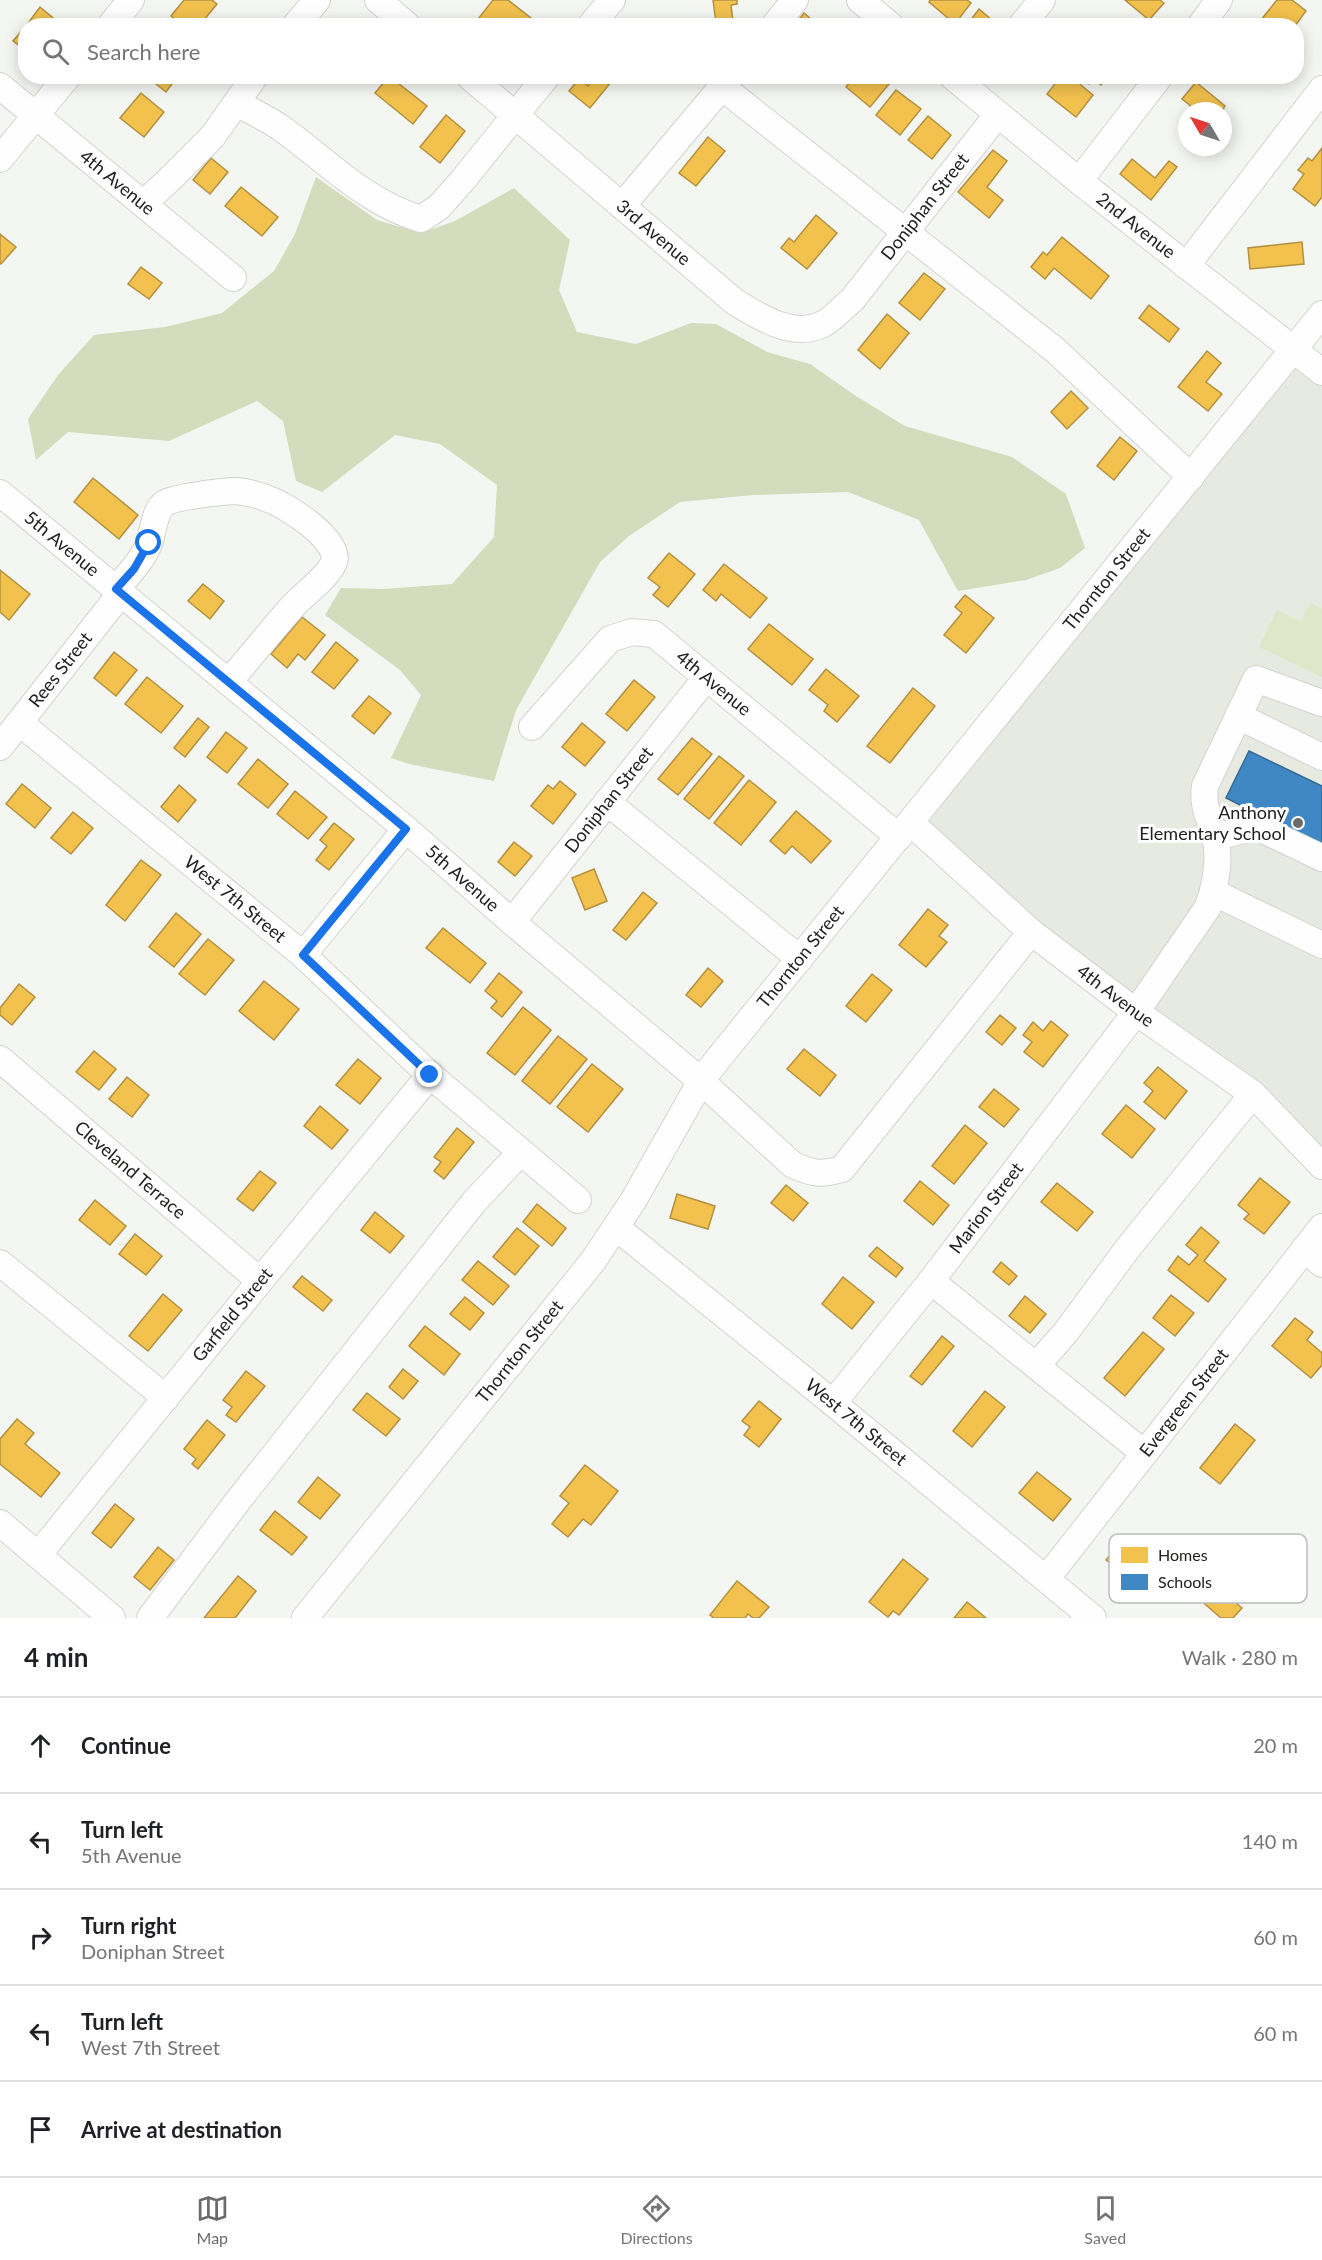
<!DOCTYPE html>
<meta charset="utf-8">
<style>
:root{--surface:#fff;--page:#f2f2f2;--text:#202124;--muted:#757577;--line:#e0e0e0;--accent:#6b6c69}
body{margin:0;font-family:Lato,sans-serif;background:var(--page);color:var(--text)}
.compass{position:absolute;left:1178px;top:102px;width:54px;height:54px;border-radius:50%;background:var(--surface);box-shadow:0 3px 15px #0003;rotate:309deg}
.stop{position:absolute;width:18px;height:18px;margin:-14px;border:4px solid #1a73e8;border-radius:50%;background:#fff}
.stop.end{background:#1a73e8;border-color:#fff;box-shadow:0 2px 6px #0008}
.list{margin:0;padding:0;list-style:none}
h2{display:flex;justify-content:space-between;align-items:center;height:78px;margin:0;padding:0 24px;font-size:26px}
h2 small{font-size:20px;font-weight:400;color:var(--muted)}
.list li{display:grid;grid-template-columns:39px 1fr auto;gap:18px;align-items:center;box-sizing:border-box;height:96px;padding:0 24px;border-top:2px solid var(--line)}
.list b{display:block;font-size:22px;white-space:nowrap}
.list p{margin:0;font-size:20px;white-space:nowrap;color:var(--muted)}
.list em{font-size:20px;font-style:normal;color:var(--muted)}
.icon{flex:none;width:33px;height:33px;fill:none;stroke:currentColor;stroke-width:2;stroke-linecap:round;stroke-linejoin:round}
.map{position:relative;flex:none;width:1322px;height:1618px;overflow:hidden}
.search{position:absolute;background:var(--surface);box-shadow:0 3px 15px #0003;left:18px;right:18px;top:18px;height:66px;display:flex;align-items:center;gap:15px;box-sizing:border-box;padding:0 21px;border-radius:24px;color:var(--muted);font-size:22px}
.sheet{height:558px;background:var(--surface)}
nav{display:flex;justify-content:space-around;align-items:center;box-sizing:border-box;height:84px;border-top:2px solid var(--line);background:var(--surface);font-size:16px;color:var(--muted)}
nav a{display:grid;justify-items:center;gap:3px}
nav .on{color:var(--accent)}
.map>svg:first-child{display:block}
</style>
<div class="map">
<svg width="1322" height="1618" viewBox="0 0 1322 1618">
<rect width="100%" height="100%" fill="#f4f6f2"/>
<path fill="#e6eae0" d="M1294,351l28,21v794l-411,-343z"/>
<path fill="#dee7c9" d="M1310,603l12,6v68l-63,-30 18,-37 24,12z"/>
<path fill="#d3dcbc" d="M316,177l61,43 44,13 34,-12 59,-33 56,52 -11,50 18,42 59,12 55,-21 25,1 51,28 43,12 46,32 49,30 107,31 54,37 19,54 -25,20 -34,12 -68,11 -39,-71 -71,-28 -95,3 -73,7 -51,34 -29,26 -84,148 -22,71 -85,-17 -18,-6 30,-63 -21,-25 -75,-55 16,-27 42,1 69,-5 42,-47 3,-52 -57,-41 -45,-9 -73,57 -26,-11 -13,-60 -26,-20 -88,40 -101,-9 -32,28 -8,-41 30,-44 36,-40 71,-8 57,-14 52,-42 21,-37z"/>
<g fill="#f2c14e" stroke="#b39140" stroke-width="1.5">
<path d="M184,0h28l5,4 -18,22h-17l-11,-10z"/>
<path d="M493,0h15l28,22 -3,4h-46l-9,-7z"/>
<path d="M713,0h24v4l-6,1 2,16 -17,2z"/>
<path d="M930,0h37l4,3 -16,21 -26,-22z"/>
<path d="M1125,0h35l4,3 -15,17z"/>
<path d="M1277,0h15l14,11 -11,15h-39z"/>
<path d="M40,7l19,16 -2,3h-31z"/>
<path d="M979,9l20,17h-33z"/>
<path d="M804,13l15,13h-25z"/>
<path d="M26,26v25l-13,-10z"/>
<path d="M146,76h32l-12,16z"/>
<path d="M389,76l38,30 -14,18 -38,-31z"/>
<path d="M596,76h8l7,6 -21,26 -21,-17 10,-12 9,7z"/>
<path d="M855,76h25l9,8 -19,23 -24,-20z"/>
<path d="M1061,76h9l23,19 -17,22 -29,-23z"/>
<path d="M1080,76h27l-6,9 -8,-6 -4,5z"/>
<path d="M1196,82l29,24 -3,5h-25l-15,-12z"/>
<path d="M896,90l25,19 -21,26 -24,-20z"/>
<path d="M141,93l23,19 -20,25 -24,-19z"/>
<path d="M446,115l19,16 -25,32 -20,-16z"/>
<path d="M928,116l23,19 -19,24 -24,-19z"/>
<path d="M708,137l17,14 -29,35 -17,-13z"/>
<path d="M1322,148v49l-7,9 -22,-17 11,-15 -6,-4 10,-12 4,3z"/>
<path d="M993,150l14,11 -20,26 16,13 -14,18 -31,-26z"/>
<path d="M211,158l17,14 -18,22 -17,-14z"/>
<path d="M1132,159l23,19 14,-17 8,6 -26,33 -31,-26z"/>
<path d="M241,187l37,30 -16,19 -37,-30z"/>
<path d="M816,215l21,18 -30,36 -26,-21 8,-10 5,4z"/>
<path d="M0,234l16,13 -15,17 -1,-1z"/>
<path d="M1062,237l47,39 -18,23 -37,-31 -9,11 -14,-12 12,-15 4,3z"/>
<path d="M1302,242l2,22 -54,5 -2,-21z"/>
<path d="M141,267l21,16 -13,16 -21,-15z"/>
<path d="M924,273l21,16 -25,31 -21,-17z"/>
<path d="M1149,305l30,24 -10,13 -30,-24z"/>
<path d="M887,314l22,19 -29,36 -22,-19z"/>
<path d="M1207,351l14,12 -15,19 16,12 -14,17 -30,-24z"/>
<path d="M1071,391l17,17 -21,21 -16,-17z"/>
<path d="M1120,437l17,14 -23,29 -17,-14z"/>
<path d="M93,478l45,37 -19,24 -45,-37z"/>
<path d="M669,553l26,21 -27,33 -15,-12 7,-8 -12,-9z"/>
<path d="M724,564l43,34 -17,20 -29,-24 -5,7 -13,-11z"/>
<path d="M0,570l30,24 -21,26 -9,-8z"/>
<path d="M203,584l21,17 -14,18 -22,-18z"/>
<path d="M965,595l29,23 -28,35 -22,-18 18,-22 -7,-6z"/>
<path d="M302,617l23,18 -20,25 -7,-6 -11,14 -16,-14z"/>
<path d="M769,624l44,35 -21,26 -44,-36z"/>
<path d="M336,642l22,18 -24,29 -22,-17z"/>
<path d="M114,652l23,18 -21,26 -22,-18z"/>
<path d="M826,669l33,27 -22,26 -13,-11 4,-6 -19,-15z"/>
<path d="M147,677l36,29 -22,27 -36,-29z"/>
<path d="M634,680l21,17 -28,34 -21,-17z"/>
<path d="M913,688l22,18 -45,57 -23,-17z"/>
<path d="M369,696l22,17 -17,21 -22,-18z"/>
<path d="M198,718l11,9 -24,30 -11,-9z"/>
<path d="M582,723l23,19 -20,24 -23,-19z"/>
<path d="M226,732l21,16 -20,25 -20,-16z"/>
<path d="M692,738l20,16 -34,41 -20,-16z"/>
<path d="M719,756l25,20 -35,43 -25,-20z"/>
<path d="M258,759l30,25 -20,24 -30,-24z"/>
<path d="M749,780l27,22 -35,43 -27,-22z"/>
<path d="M560,781l16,13 -23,30 -22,-18 17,-21 5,4z"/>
<path d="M22,784l29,24 -16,20 -29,-24z"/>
<path d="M179,785l17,15 -18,22 -17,-15z"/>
<path d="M295,791l32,26 -19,22 -31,-25z"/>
<path d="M796,811l35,30 -20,22 -19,-17 -7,8 -15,-13z"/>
<path d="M73,812l20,16 -22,26 -20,-16z"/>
<path d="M334,823l20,16 -25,31 -13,-10 11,-14 -7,-6z"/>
<path d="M514,842l18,14 -17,20 -17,-14z"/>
<path d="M141,860l20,15 -36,46 -19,-16z"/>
<path d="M594,869l13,32 -22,9 -13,-32z"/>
<path d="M643,892l14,11 -31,37 -13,-10z"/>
<path d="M928,909l20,16 -9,11 8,6 -21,25 -27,-22z"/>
<path d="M176,913l25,21 -27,33 -25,-20z"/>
<path d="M443,928l43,35 -16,20 -44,-35z"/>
<path d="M208,939l26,21 -29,35 -26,-21z"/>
<path d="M708,968l15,13 -22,26 -15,-12z"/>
<path d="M499,973l23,19 -20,25 -11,-9 6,-7 -12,-10z"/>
<path d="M872,974l20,16 -26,32 -20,-16z"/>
<path d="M264,981l35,28 -25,31 -35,-29z"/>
<path d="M19,984l16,13 -23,28 -12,-10v-7z"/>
<path d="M523,1007l28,23 -36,45 -28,-22z"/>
<path d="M1000,1015l16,13 -14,17 -16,-13z"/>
<path d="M1051,1021l17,14 -25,32 -19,-15 8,-10 -9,-7 10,-13 10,9z"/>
<path d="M558,1036l29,23 -37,45 -28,-23z"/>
<path d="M804,1049l32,26 -16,21 -33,-27z"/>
<path d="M94,1051l22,18 -17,21 -23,-18z"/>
<path d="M358,1059l23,19 -21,26 -24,-19z"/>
<path d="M592,1064l31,25 -35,43 -31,-25z"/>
<path d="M1158,1067l29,24 -22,28 -21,-17 9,-11 -9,-8z"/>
<path d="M127,1077l22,18 -17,22 -23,-18z"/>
<path d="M994,1089l25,20 -15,18 -25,-20z"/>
<path d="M1126,1105l29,24 -23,29 -30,-24z"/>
<path d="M320,1106l28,24 -16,19 -28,-23z"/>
<path d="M965,1125l22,18 -33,41 -22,-18z"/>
<path d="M457,1128l17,14 -30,37 -10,-8 7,-9 -7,-5z"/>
<path d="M260,1171l16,12 -23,28 -16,-12z"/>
<path d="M1260,1178l30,24 -26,32 -20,-15 5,-5 -11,-9z"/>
<path d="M920,1181l29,24 -16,20 -29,-24z"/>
<path d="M1057,1183l36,29 -16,19 -36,-29z"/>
<path d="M786,1185l22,18 -15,18 -22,-18z"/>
<path d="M677,1194l38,12 -7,23 -38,-11z"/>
<path d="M95,1200l31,26 -16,19 -31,-25z"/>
<path d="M537,1204l29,24 -14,18 -29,-24z"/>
<path d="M375,1212l29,24 -14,17 -29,-23z"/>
<path d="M1201,1227l18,15 -15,19 22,18 -18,23 -40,-32 10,-14 11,9 9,-10 -12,-10z"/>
<path d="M517,1228l22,18 -24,29 -22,-18z"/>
<path d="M135,1234l27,22 -16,19 -27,-21z"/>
<path d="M877,1247l26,21 -7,9 -27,-21z"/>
<path d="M478,1261l31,25 -16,19 -31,-25z"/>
<path d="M1001,1262l16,14 -8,9 -16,-13z"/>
<path d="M302,1276l30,24 -9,11 -30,-24z"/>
<path d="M843,1277l31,25 -22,27 -30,-25z"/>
<path d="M163,1294l19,16 -34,41 -19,-15z"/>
<path d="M1171,1295l23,18 -19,23 -22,-18z"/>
<path d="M1025,1296l21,18 -16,19 -21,-17z"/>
<path d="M465,1297l19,16 -14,17 -20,-16z"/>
<path d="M1295,1318l18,14 -6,8 15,13v12l-11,13 -39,-32z"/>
<path d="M425,1326l35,28 -16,21 -35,-29z"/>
<path d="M1143,1332l21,17 -39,47 -21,-18z"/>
<path d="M942,1336l12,10 -32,39 -12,-9z"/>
<path d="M403,1369l15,12 -15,18 -14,-12z"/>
<path d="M246,1371l19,15 -29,36 -10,-7 6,-8 -9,-7z"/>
<path d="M985,1391l20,16 -33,40 -19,-16z"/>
<path d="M367,1393l33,26 -14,17 -33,-26z"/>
<path d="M759,1401l22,18 -22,28 -15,-12 6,-8 -8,-6z"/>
<path d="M17,1419l17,14 -9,11 35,29 -19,24 -41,-33v-25z"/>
<path d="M207,1420l18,15 -27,34 -6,-5 4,-5 -12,-10z"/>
<path d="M1235,1424l20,16 -35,44 -20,-16z"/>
<path d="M585,1465l33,26 -27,34 -8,-6 -15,18 -16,-13 17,-21 -9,-7z"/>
<path d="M1037,1472l34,27 -18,22 -34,-28z"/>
<path d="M318,1477l22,18 -20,24 -22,-17z"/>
<path d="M115,1504l19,15 -23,29 -19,-15z"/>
<path d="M275,1511l32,26 -15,18 -32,-25z"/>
<path d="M1123,1540l30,24 -17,20 -30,-24z"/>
<path d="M158,1547l16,13 -24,30 -16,-13z"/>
<path d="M903,1559l25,20 -29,36 -6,-4 -5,6 -19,-15z"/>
<path d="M1208,1572l26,21 -4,5 12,10 -9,10h-12l-30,-26z"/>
<path d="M238,1576l18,15 -21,27h-31z"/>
<path d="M737,1581l32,26 -10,11h-6l-5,-4 -3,4h-31l-4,-3z"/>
<path d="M967,1602l19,16h-32z"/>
</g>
<path fill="#3f88c5" stroke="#366993" stroke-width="1.5" d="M1249,751l73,35v61l-96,-49z"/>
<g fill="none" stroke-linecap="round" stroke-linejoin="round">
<defs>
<g id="minor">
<path d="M378,0l30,26"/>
<path d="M860,0l31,26"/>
<path d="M110,26l21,-26"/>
<path d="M295,26l22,-26"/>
<path d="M590,26l22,-26"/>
<path d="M774,26l21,-26"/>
<path d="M1021,26l21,-26"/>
<path d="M1200,26l19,-26"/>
<path id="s1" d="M469,76l266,226c25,15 58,37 88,22 10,-5 20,-17 29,-24l146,-186"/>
<path id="s2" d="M952,76l127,105 243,191"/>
<path id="s3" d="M0,86l233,192"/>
<path d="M722,87l333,263 136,127"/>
<path d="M237,103c14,8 31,16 44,25 46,33 85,75 140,91l18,-12 23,-26 85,-105"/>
<path d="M0,159l68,-83"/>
<path d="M1079,181l81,-105"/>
<path d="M143,204l27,-25 43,-43 42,-60"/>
<path d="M622,206l109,-130"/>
<path d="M1186,266l136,-177"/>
<path id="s4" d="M0,493l406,336 106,93 189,159 92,84c21,9 27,10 49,4l189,-237"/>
<path d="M116,589c12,-14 28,-30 34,-48 3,-12 5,-31 15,-38 9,-6 59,-12 72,-12 9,1 22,4 31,8 18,6 73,41 66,63 -5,14 -30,32 -40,43 -23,25 -43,52 -66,77"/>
<path d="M1238,716l84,41"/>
<path id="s5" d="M20,723l283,232 127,120 148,125"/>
<path id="s6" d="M532,727l78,-88 22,-7 22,2 245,203"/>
<path id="s7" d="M0,747l121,-154"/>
<path d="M607,802l193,157"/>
<path id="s8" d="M911,823l120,109 105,80 117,82 69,72"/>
<path d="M1215,837l42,-10 65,31"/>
<path d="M1213,892l109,53"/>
<path id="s9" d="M512,922l194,-244"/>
<path d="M303,955l103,-126"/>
<path id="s10" d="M0,1059l260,222"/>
<path id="s11" d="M617,1228l216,175 260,215"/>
<path d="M1304,1249l18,15"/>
<path d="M0,1263l166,135"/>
<path d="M931,1281l213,172"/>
<path d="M1037,1365l29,-33 62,-84 125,-154"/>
<path id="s12" d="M833,1403l98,-122 205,-269 72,-105c8,-23 13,-47 7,-71 -6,-18 -13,-31 -10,-50l51,-107 66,24"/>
<path d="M0,1523l112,95"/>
<path id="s13" d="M38,1555l222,-274 170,-206"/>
<path id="s14" d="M1046,1579l276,-352"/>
<path d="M150,1618l87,-116 237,-300 47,-50"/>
<path id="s15" d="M305,1618l288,-357 40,-60 68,-120 17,-22 604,-745"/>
</g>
</defs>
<use href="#minor" stroke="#d3d3d1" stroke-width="28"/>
<use href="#minor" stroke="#fdfefd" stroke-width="26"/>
</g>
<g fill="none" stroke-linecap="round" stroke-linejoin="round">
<path stroke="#1a73e8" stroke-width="8" d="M149,543l-15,26 -18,20 290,240 -103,126 127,120"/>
</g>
<circle fill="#6b6c69" stroke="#fff" stroke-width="2" cx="1298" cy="823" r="6"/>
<g text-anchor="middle" stroke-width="6" stroke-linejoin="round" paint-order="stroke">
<g font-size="18" fill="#21221f" stroke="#fff">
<text dy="6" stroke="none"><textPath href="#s3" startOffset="152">4th Avenue</textPath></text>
<text dy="6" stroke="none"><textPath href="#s1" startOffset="600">Doniphan Street</textPath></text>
<text dy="6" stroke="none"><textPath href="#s2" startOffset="237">2nd Avenue</textPath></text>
<text dy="6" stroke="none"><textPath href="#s1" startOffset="242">3rd Avenue</textPath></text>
<text dy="6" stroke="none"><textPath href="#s4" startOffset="80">5th Avenue</textPath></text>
<text dy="6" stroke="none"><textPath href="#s15" startOffset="1314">Thornton Street</textPath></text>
<text dy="6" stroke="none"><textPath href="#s7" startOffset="98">Rees Street</textPath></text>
<text dy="6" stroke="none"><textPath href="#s6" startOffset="240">4th Avenue</textPath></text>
<text dy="6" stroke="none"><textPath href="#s9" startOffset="156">Doniphan Street</textPath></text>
<text dy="6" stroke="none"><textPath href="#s4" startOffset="602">5th Avenue</textPath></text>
<text dy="6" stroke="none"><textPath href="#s5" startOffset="278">West 7th Street</textPath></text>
<text dy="6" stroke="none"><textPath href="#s15" startOffset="828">Thornton Street</textPath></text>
<text dy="6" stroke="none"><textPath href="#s8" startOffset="268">4th Avenue</textPath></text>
<text dy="6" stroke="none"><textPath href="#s10" startOffset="171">Cleveland Terrace</textPath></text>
<text dy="6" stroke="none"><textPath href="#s12" startOffset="248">Marion Street</textPath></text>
<text dy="6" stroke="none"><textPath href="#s13" startOffset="309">Garfield Street</textPath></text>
<text dy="6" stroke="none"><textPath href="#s15" startOffset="342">Thornton Street</textPath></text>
<text dy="6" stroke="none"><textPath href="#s14" startOffset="224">Evergreen Street</textPath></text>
<text dy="6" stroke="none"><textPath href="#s11" startOffset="308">West 7th Street</textPath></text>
</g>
<g font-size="18" fill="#21221f" stroke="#fff" text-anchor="end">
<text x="1286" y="819">Anthony<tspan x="1286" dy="21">Elementary School</tspan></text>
</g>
</g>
<rect x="1109" y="1534" width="198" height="69" rx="9" fill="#fff" stroke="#bcbdbc" stroke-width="1.5"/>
<rect x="1121" y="1547" width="27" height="16" fill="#f2c14e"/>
<rect x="1121" y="1574" width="27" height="16" fill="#3f88c5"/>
<g font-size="16" fill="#21221f">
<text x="1158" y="1561">Homes</text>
<text x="1158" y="1588">Schools</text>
</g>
</svg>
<svg class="compass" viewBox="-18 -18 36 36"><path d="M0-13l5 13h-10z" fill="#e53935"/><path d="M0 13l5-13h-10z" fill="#757577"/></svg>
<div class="stop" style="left:149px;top:543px"></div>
<div class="stop end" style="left:430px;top:1075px"></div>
<div class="search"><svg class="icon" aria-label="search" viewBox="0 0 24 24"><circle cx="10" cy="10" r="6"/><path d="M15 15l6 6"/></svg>Search here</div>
</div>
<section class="sheet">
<h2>4 min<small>Walk · 280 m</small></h2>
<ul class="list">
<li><svg class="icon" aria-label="ahead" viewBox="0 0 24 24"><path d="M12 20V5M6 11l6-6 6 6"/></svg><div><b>Continue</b></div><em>20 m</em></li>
<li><svg class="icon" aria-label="left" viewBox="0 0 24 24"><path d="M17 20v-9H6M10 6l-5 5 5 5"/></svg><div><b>Turn left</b><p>5th Avenue</p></div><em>140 m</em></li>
<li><svg class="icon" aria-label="right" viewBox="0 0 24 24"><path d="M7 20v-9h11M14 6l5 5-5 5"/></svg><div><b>Turn right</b><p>Doniphan Street</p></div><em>60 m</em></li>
<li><svg class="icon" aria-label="left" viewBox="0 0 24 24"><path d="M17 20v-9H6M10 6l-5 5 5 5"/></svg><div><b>Turn left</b><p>West 7th Street</p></div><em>60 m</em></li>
<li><svg class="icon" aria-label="arrive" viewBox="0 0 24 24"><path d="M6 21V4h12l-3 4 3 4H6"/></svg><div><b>Arrive at destination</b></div></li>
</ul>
</section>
<nav>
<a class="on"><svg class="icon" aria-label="map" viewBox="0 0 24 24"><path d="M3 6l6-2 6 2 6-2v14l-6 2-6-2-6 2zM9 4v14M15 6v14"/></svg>Map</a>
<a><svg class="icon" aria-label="directions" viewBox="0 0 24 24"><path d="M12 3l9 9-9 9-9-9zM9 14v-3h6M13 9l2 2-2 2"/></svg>Directions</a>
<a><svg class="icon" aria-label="saved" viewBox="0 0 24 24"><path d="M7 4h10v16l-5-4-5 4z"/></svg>Saved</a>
</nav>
